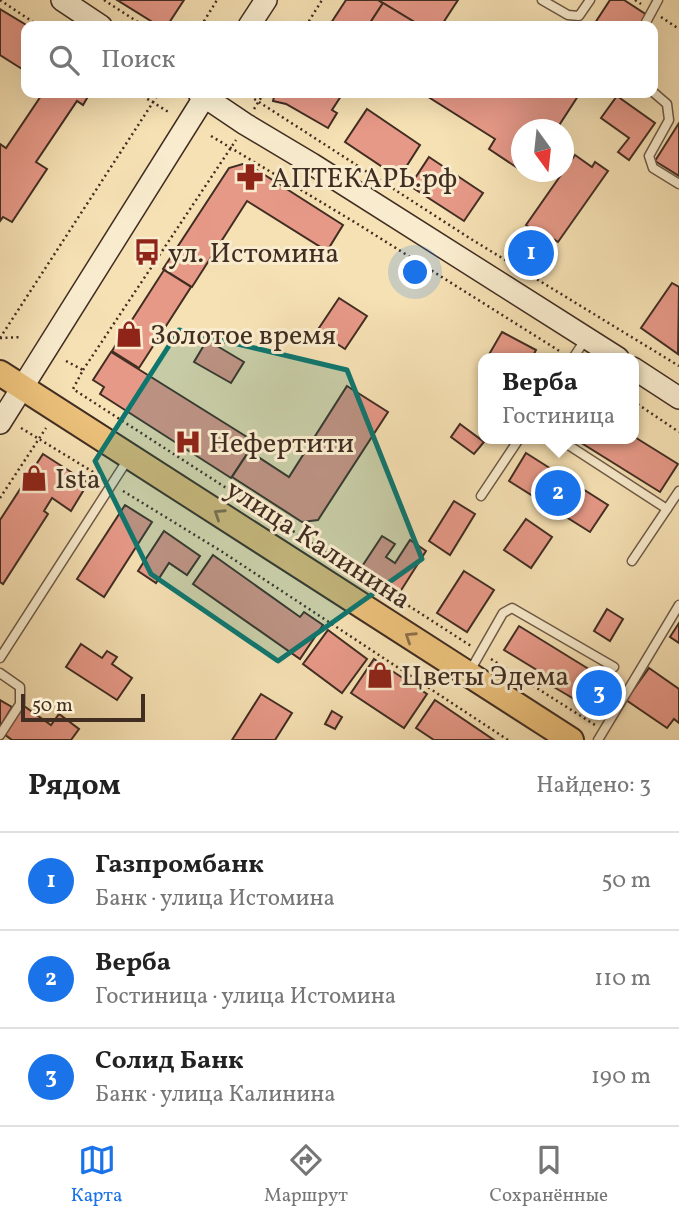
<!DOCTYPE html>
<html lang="ru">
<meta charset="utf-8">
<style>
:root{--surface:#fff;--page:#f2f2f2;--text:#222;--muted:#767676;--line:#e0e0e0;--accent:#1a73e8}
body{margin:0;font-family:Vollkorn,serif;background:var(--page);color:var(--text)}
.compass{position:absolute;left:511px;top:119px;width:63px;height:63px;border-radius:50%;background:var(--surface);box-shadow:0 7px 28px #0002;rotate:165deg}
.scale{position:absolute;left:21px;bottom:18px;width:124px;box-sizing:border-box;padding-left:7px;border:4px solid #412d22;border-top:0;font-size:19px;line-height:24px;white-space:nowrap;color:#412d22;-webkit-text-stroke:5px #f9ecce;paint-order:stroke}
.you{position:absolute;left:416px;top:273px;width:24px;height:24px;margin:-18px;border:5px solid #fff;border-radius:50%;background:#1a73e8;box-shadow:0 0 0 10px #1a73e833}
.badge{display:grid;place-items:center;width:46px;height:46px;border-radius:50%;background:var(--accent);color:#fff;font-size:23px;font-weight:700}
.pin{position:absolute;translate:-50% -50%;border:4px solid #fff;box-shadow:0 2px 7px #0006}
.popup{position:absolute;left:478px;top:353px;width:161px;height:91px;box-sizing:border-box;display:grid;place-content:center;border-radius:14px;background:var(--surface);filter:drop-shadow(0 2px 5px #0005);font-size:23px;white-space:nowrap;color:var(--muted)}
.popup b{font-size:26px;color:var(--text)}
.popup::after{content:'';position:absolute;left:50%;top:100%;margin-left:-14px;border:14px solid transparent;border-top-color:var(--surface)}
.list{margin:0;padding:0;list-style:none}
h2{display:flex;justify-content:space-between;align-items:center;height:91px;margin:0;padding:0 28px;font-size:30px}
h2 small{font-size:23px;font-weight:400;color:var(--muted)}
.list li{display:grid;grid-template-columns:46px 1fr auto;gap:21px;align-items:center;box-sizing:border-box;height:98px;padding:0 28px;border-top:2px solid var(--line)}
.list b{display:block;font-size:26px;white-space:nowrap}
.list p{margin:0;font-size:23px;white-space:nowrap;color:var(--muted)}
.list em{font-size:23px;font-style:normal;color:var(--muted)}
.icon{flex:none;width:38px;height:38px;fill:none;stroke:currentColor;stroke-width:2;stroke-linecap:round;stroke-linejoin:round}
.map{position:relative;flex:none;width:679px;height:740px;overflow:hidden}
.search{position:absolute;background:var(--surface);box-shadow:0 7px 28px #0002;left:21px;right:21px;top:21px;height:77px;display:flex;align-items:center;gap:18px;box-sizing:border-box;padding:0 24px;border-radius:14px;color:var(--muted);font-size:26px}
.sheet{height:385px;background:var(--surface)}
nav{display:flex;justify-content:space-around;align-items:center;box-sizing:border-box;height:98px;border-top:2px solid var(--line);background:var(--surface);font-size:19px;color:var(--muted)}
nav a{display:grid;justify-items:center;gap:4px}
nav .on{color:var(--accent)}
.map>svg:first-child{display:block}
</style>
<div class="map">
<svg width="679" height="740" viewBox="0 0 679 740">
<rect width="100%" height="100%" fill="#f6e1b4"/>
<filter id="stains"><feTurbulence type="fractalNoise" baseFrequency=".00286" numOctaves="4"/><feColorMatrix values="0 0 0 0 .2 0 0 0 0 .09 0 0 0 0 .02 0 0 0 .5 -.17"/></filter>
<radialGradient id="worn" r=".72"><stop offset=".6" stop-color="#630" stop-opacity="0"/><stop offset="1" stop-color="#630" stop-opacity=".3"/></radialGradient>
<g fill="#e79988" stroke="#412d22" stroke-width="2">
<path d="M117,0h67l-17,26h-8z"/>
<path d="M346,0h32l5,3 -15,23h-39z"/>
<path d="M378,0h80l-17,26h-20z"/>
<path d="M610,0h14l23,15 -8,11h-46z"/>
<path d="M383,3l38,23h-53z"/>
<path d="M0,9l28,17 -2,37 -4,6 -22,-14z"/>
<path d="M43,93h47l-7,12 -6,-4 -41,61 11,7 -35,53 -9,-5 -3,4v-77l6,4z"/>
<path d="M275,93h68l-11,17 5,3 -9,15 -42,-24 -13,-3z"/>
<path d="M422,93h158l-24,37h-34v41l-33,-22 6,-10z"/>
<path d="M617,96l38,27 -26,37 -11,-8 11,-14 -28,-20z"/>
<path d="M367,109l53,36 -21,33 -54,-36z"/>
<path d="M679,123v53l-24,-15z"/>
<path d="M575,155l17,12 3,-5 13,9 -50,71 -17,-11 -2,3 -13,-9z"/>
<path d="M429,157l54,36 -19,28 -54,-35z"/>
<path d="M246,163l97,62 -16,26 -80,-50 -55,86 -29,-18 66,-101z"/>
<path d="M164,270l27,17 -52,81 -27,-17z"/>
<path d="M672,283l7,4 -1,67 -37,-26z"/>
<path d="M339,298l28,18 -22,33 -28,-18z"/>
<path d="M502,332l34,18 -4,8h-45z"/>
<path d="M207,340l37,22 -13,21 -37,-21z"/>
<path d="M111,352l144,90 -24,36 -131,-84 4,-7 -11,-7z"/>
<path d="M347,386l41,26 -70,108 -16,2 -70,-45 17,-26 40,26z"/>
<path d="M460,424l24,18 -10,12 -23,-17z"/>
<path d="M633,436l45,28 -18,28 -85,-53h58z"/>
<path d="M526,453l82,52 -18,27 -81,-51z"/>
<path d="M43,454l45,29 -17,28 -19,-13 -8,13 4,3 -45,70 -3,-2v-62z"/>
<path d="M454,501l21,13 -25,41 -21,-14z"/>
<path d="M125,505l27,17 -48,75 -27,-18z"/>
<path d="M526,519l26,18 -21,31 -27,-18z"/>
<path d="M164,531l36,25 -13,19 -18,-12 -13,20 -18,-12z"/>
<path d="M382,536l13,8 -9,13 9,6 15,-23 16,11 -26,41 -39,-24z"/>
<path d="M213,555l87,62 4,-5 19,13 -23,34 -107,-75z"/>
<path d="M464,571l30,19 -27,42 -30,-19z"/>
<path d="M607,609l16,10 -13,22 -16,-10z"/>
<path d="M679,623v20l-9,-6z"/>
<path d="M519,626l94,58 -17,28 -54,-32 3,-5 -41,-25z"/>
<path d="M328,630l39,29 -25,34 -39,-29z"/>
<path d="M81,644l21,14 5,-7 10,6 -5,7 20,14 -15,22 -51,-33z"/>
<path d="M374,659l53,35 -23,34 -53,-35z"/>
<path d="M649,668l30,21v34l-5,-4 -7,9 -41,-28z"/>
<path d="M261,694l31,19 -17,27h-43z"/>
<path d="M0,700l12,7 -12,20z"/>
<path d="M435,700l59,40h-60l-18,-12z"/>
<path d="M24,706l27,19 8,-11 20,15 -8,11h-59l-8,-6z"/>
<path d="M332,711l10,6 -7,12 -10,-5z"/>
</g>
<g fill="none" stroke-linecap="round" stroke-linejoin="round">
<defs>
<g id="lane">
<path d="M542,0l26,15 11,1 11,-16"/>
<path d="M644,26l14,-26"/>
<path d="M653,92l14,12 2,16 -20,36 4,12 26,16"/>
<path d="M573,358l12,-18"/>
<path d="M559,439l108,70"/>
<path d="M481,496l38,-57"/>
<path d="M632,561l47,-70"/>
<path d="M0,658l128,-199"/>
<path d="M470,671l33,-58 9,-5 102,59"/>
<path d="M0,673l20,14v17l-20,31"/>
<path d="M598,740l81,-135"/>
</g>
<g id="secondary">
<path d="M62,0l39,26"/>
<path d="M249,26l17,-26"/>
<path d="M199,93l46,31 67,40 306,194"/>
<path d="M633,368l46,30"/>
<path d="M0,423l207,-330"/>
</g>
<path id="primary" d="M0,373l571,367"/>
</defs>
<use href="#lane" stroke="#6e5a46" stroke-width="11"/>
<use href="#secondary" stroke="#412d22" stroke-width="24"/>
<use href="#primary" stroke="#412d22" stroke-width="28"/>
<g stroke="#412d22" stroke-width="2.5" stroke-dasharray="2 3.5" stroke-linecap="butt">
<path d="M0,0l39,26"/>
<path d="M104,0l40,26"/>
<path d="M635,0l6,4"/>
<path d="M661,17l18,12"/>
<path d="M201,26l16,-26"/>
<path d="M306,26l16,-26"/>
<path d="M138,93l32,20"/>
<path d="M245,93l226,146 208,127"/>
<path d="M254,109l10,-16"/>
<path d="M211,136l145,87 205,129"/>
<path d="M0,338l159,-245"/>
<path d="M0,338l22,-1"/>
<path d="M66,361l17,9 -10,19 398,257"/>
<path d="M83,370l153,-230"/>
<path d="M633,401l46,31"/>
<path d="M21,428l82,50"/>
<path d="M123,491l98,60 287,189"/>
<path d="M0,498l46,-70"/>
<path d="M491,659l104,66"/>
</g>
<use href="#lane" stroke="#f9ecce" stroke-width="8"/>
<use href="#secondary" stroke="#f9ecce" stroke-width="21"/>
<use href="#primary" stroke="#ebc07a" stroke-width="24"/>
</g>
<defs><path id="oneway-chevron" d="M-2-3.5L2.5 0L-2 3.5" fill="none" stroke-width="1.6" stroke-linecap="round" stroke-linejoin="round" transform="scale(1.75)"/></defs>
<g stroke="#8e6f4a">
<use href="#oneway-chevron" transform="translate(219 514) rotate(-147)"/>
<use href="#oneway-chevron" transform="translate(410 637) rotate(-147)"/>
</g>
<path fill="#0f766e" fill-opacity="0.2" stroke="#0f766e" stroke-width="5" stroke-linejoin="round" d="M179,330l168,40 75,189 -144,102 -127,-87 -56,-113z"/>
<defs>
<symbol id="pharmacy-bare" viewBox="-9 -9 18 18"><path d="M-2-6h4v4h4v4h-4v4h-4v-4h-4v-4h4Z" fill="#8f2418" stroke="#f9ecce" stroke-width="2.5" paint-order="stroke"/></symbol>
<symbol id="bus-bare" viewBox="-9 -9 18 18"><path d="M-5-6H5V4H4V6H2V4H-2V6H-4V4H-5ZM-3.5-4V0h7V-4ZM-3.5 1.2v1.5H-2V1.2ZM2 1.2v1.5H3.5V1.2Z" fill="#8f2418" stroke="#f9ecce" stroke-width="2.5" paint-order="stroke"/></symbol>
<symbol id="shop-bare" viewBox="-9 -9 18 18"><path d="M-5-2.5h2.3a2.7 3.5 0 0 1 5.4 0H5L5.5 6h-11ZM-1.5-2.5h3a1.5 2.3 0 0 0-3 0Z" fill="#8f2418" stroke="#f9ecce" stroke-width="2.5" paint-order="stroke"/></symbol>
<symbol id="hospital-bare" viewBox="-9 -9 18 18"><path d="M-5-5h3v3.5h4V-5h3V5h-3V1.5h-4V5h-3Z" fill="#8f2418" stroke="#f9ecce" stroke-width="2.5" paint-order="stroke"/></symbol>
</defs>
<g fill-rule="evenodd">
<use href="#pharmacy-bare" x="231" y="158" width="38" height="38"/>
<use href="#bus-bare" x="128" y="233" width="38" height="38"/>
<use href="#shop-bare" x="110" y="315" width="38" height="38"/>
<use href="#hospital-bare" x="169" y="423" width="38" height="38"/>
<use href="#shop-bare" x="15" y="459" width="38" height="38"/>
<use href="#shop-bare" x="361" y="656" width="38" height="38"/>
</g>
<g text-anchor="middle" stroke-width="6" stroke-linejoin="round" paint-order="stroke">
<g font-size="28" fill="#412d22" stroke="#f9ecce" text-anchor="start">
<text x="271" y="187">АПТЕКАРЬ.рф</text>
<text x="168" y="262">ул. Истомина</text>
<text x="150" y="344">Золотое время</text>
<text x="209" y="452">Нефертити</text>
<text x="55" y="488">Ista</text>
<text x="401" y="685">Цветы Эдема</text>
</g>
<g font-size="28" fill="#412d22" stroke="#f9ecce">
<text transform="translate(319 543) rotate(33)" y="10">улица Калинина</text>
</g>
</g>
<rect width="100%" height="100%" filter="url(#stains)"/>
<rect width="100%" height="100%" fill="url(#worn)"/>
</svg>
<svg class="compass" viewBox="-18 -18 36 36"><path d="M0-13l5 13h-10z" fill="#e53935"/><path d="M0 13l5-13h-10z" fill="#767676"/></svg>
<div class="scale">50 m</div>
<div class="you"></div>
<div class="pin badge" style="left:531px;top:253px">1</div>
<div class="pin badge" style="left:558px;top:493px">2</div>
<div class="popup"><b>Верба</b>Гостиница</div>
<div class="pin badge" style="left:599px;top:693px">3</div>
<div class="search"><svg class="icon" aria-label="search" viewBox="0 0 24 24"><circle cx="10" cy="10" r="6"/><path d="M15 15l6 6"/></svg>Поиск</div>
</div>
<section class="sheet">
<h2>Рядом<small>Найдено: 3</small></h2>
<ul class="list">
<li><span class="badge">1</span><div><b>Газпромбанк</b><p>Банк · улица Истомина</p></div><em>50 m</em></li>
<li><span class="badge">2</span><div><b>Верба</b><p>Гостиница · улица Истомина</p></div><em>110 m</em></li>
<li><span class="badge">3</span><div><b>Солид Банк</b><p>Банк · улица Калинина</p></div><em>190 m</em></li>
</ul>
</section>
<nav>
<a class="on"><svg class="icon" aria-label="map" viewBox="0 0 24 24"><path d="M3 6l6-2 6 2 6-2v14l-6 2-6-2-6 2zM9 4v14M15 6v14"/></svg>Карта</a>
<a><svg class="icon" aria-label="directions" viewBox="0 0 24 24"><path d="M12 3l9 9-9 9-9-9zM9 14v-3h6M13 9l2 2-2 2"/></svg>Маршрут</a>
<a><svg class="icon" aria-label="saved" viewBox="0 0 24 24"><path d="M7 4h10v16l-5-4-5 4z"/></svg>Сохранённые</a>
</nav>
